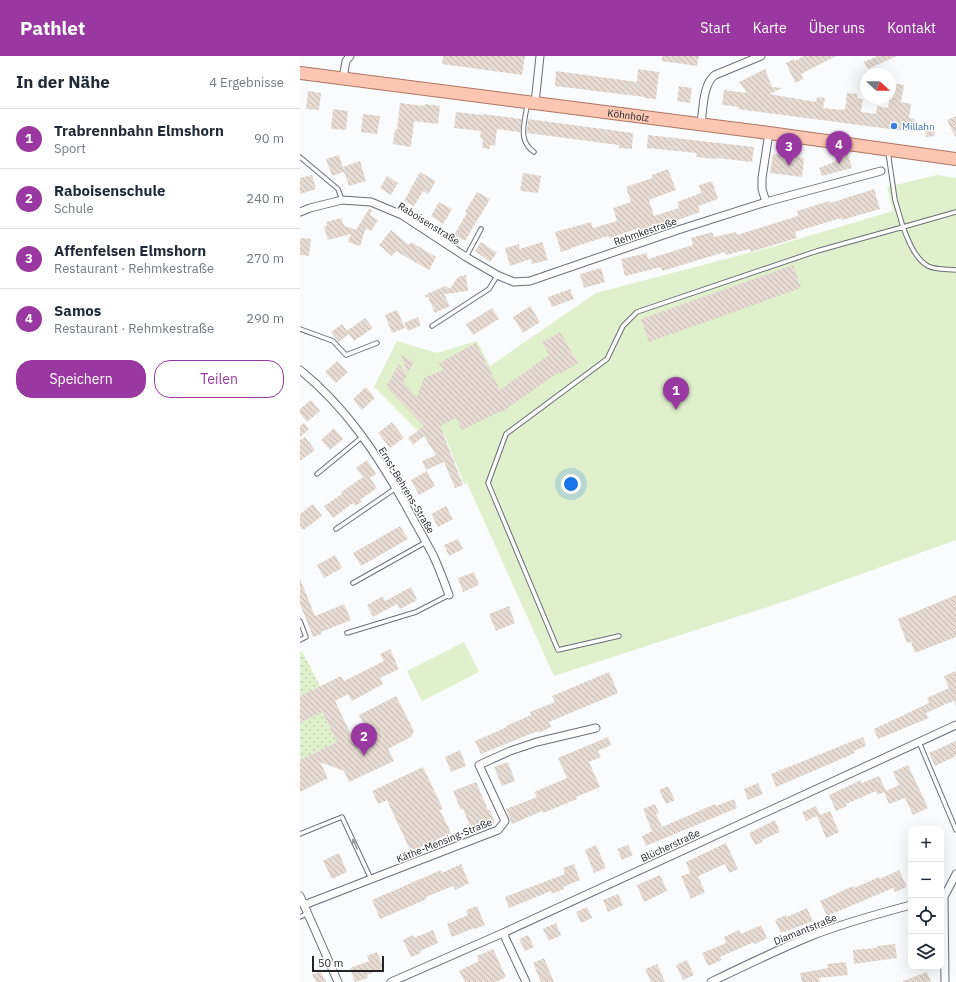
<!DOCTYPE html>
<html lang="de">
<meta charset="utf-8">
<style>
:root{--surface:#fff;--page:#f6f6f7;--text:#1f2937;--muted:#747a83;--line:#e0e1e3;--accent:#9938a0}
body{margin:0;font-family:"IBM Plex Sans",sans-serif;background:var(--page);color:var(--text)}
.controls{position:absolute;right:12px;bottom:12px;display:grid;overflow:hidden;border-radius:8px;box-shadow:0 4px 16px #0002}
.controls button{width:36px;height:36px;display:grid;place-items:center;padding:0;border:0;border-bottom:1px solid var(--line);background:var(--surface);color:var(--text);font:20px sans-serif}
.compass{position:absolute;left:560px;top:12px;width:36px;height:36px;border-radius:50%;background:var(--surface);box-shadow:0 4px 16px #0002;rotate:111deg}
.scale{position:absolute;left:12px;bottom:10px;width:72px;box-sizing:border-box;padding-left:4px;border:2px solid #222328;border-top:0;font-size:11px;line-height:14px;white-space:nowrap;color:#222328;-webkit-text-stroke:3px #fff;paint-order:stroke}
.you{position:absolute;left:271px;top:428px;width:14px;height:14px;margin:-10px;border:3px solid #fff;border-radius:50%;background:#1a73e8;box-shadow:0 0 0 6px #1a73e833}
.badge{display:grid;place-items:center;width:26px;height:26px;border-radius:50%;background:var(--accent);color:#fff;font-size:13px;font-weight:700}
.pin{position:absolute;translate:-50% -33px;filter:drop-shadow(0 1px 2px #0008)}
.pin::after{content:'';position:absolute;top:21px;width:14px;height:12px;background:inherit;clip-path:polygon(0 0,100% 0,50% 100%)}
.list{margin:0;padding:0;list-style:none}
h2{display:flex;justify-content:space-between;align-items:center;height:52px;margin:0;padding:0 16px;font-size:17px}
h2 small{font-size:13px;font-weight:400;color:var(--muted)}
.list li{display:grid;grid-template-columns:26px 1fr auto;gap:12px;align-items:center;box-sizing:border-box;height:60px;padding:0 16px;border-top:1px solid var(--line)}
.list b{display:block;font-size:15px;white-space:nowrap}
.list p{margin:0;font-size:13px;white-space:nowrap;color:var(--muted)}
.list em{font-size:13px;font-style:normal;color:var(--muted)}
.actions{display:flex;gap:8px;padding:12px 16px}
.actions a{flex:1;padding:9px 0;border:1px solid var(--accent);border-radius:16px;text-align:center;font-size:14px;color:var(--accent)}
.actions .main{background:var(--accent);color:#fff}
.icon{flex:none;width:22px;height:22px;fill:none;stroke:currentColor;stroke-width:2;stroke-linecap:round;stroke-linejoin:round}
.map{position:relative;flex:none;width:656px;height:926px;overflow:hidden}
header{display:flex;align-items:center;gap:24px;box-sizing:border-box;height:56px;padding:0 20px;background:var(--accent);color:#fff}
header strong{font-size:19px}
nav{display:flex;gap:22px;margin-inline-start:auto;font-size:14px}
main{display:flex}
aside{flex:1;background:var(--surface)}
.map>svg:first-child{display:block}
</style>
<header>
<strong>Pathlet</strong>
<nav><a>Start</a><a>Karte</a><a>Über uns</a><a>Kontakt</a></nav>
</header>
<main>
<aside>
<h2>In der Nähe<small>4 Ergebnisse</small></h2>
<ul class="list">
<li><span class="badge">1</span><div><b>Trabrennbahn Elmshorn</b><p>Sport</p></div><em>90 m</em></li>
<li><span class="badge">2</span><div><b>Raboisenschule</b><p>Schule</p></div><em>240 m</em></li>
<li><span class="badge">3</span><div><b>Affenfelsen Elmshorn</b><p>Restaurant · Rehmkestraße</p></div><em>270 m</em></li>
<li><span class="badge">4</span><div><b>Samos</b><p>Restaurant · Rehmkestraße</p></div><em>290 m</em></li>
</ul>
<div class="actions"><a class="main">Speichern</a><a>Teilen</a></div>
</aside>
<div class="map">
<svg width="656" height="926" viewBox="0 0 656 926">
<defs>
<pattern id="park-dots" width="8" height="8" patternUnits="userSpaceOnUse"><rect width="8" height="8" fill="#e0f0cc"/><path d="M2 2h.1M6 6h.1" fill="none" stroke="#c0ceaf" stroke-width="1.8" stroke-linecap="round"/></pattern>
<pattern id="building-back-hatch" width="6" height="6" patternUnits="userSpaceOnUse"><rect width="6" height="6" fill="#e5dbd2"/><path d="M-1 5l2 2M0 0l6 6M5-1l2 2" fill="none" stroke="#c4bcb4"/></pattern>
</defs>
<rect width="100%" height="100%" fill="#fafbfd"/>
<g fill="url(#park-dots)">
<path d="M2,595l18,35 -20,10v-44z"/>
<path d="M22,656l15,30 -37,18v-37z"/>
</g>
<g fill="#e0f0cc">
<path d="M637,119l19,3v362l-164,59 -238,77 -87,-193 -3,1 -20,-50 -20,3 -50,-50 23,-46 40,12 40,-12 13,25 106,-73 179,-47 118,-35 -6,-24z"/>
<path d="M164,586l15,30 -57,29 -15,-30z"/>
</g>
<g fill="url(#building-back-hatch)">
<path d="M143,0h82l-3,19 -80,-11z"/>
<path d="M362,0h37l-2,10 -35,-5z"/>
<path d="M504,0h32l-35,18 2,5 -8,4 -9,-20 8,-4 1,2z"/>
<path d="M578,0h19l-29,13 -4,-7z"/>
<path d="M338,13l21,3 -3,27 -12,-1 1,-1 -90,-11 1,-15 81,11z"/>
<path d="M465,13l7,18 11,1 -14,6 47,8 1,-5 8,1 -2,10 19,2v-1l3,1 2,-17 11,1 -1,4 6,1 -2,13 15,2 1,-8 11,2 4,-25 12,2 -3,17 10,2 -2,14 6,1 -2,13 -175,-23 1,-2 -17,-2 2,-15 23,3 -8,-11z"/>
<path d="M379,30l13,2 -2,15 -13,-2z"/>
<path d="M8,35l13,2 -2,17 -13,-1z"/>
<path d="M100,47l24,3 1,-2 15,2 -2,18 -24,-3 -3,26 -18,-3 2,-15 2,1z"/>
<path d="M33,53l15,2 -2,19 -15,-1z"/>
<path d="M156,56l26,3v-1l40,5 -2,13 -23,-3 -2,17 -5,-1v4l-8,-1 1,-9 -3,-1 1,-7 -27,-3z"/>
<path d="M63,58l17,2 -3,18 -16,-2z"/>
<path d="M656,60v22l-9,-18z"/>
<path d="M228,63l105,14 -1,16 -13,-1v-3l-92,-12z"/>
<path d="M633,71l2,9 -9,1 -1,-8z"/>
<path d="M348,79l106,12 -2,15 -35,-4v1l-21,-2 1,-4 -50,-5z"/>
<path d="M537,97l11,1 4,14 -30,8 -3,-8 17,-7z"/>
<path d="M473,98l31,4 -2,19 -32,-4z"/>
<path d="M39,99l5,16 -1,-4 17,-6 6,20 -17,5 -5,-14 -12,4 -6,-17z"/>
<path d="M368,113l8,21 -27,10 5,16 25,-8 -2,-6 24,-9 -2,-8 13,-4 6,18 -20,7 2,6 -28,10 1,4 -7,2 -2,-6 -24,8v-2l-31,10 -1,-2 -37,12v1l-10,3 -6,-20 36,-10 2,6 24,-7 -4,-13 18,-6 -5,-15 26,-9v-3z"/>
<path d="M120,116l16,9 -8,13 -5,-3 -9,15 -10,-5z"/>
<path d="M223,117l18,3 -3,17 -18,-2z"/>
<path d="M12,119l4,14 -16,5v-16z"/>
<path d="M87,120l11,7 -7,12 -11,-7z"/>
<path d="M574,133l6,20 -38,11 -1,-2 -46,14 2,6 -47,14v-3l-24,6 -1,-3 -63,19 -1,-4 -36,9 -4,-17 26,-6 1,6 45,-14 -2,-7 21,-6 2,5 22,-5 1,3 61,-19 -1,-5 32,-10 1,2z"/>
<path d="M177,136l13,7 -25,42 -11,-6 13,-22 -2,-1z"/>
<path d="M139,146l13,7 -9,15 -12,-8z"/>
<path d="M69,153l3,1 -2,5 8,5 -7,11 -5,-3 -6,18 -12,-4 3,-8 -23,6 -4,-13 3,-1 -1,-4 15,-4 3,8 12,4z"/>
<path d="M91,174l18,15 2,-3 25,15 -7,13 -33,-19 -4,5 -13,-11z"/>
<path d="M0,182l11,1 -2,17 -9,-1z"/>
<path d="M181,186l16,11 -7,9 -15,-11z"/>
<path d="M242,186l6,18 -16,4 -1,-5 -21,7 -5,-18 14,-4 1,5z"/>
<path d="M493,209l8,23 -152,54 -8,-23z"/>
<path d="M301,212l4,14 -21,6 -4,-14z"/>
<path d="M166,219l2,16 -24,3 6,12 -15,7 -7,-16h-2l-1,-2 20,-9 5,3 8,-12z"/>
<path d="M270,233l4,10 -22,8 -4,-10z"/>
<path d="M230,250l10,16 -17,11 -10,-16z"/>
<path d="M192,252l7,11 -26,16 -7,-11z"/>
<path d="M97,254l8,18 -13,5 -7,-18z"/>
<path d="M118,261l3,8 -13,6 -4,-8z"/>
<path d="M65,262l8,10 -19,13 -5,-7 -10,8 -8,-10 11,-8 5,7z"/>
<path d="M260,276l18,31 -18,11 -1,-2 -57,40 -1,-1 -39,19 -6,-12 -16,8 23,59 -8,3 -11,-26 -18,8 -4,-9 14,-6 -12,-19 -11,9 -5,-7 16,-12 -38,-39 13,-23 8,11 -4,7 14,15 7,-19 19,-8 -4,-7 37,-20 24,47 49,-35 -7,-13z"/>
<path d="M101,299l13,7 -6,11z"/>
<path d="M37,305l11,11 -12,11 -11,-11z"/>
<path d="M66,331l9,11 -13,12 -9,-11z"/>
<path d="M11,344l9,11 -13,11 -7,-9v-4z"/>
<path d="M92,366l12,16 -14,10 -12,-15z"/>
<path d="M4,367l5,6 -9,8v-11z"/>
<path d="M34,372l9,11 -13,11 -9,-10z"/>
<path d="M5,381l10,13 -15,11v-21z"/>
<path d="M67,404l9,14 -6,4 7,10 -17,12 2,2 -7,4 -2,-3 -20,15 -9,-12 18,-12 -1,-2 22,-15 -7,-9z"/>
<path d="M127,415l8,15 -16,9 -8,-15z"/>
<path d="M13,448l9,12 -19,14 -3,-4v-12z"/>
<path d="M146,450l7,13 -15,8 -7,-13z"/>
<path d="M100,470l8,13 -47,27 -8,-13z"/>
<path d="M158,483l5,10 -14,7 -5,-11z"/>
<path d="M35,499l7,13 -18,10 -7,-13z"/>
<path d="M174,516l5,13 -16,7 -5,-14z"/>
<path d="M0,523l15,37 29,-12 7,16 -30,12 1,2 -9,3 -13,-33z"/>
<path d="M111,531l6,13 -17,9 -3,-5 -24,13 -6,-12 16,-9 2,5z"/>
<path d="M656,539v42l-41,16 -4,-11 -4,1 -9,-24z"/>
<path d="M209,550l6,17 -19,8 -7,-17z"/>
<path d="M90,593l9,20 -19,9 3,6 -31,17 -4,-7 -13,7 20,42 14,-7 -10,-21 37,-19 18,35 -3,6 -23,12 6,12 -45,21 -5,-11 -24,-9 8,16 -28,14v-32l37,-18 -15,-30 -22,11v-27l41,-20 3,5 40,-20 -4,-7z"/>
<path d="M656,615v35l-2,-5 -8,3 -20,9 3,5 -51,21 -4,-10 55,-26 -2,-5 22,-10 -5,-12z"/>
<path d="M309,616l9,21 -69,29 2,5 -12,6 -1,-2 -57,23 -6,-13 32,-14 -1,-1 25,-11 -1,-3 25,-10 -3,-6z"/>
<path d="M308,681l3,8 -13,6 3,6 -12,5 11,25 -24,10 1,2 -34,14 -1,-2 -30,13 -6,-15 31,-12 -3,-5 33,-14 -9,-20z"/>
<path d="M563,681l3,9 -12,5 1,2 -79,34 -5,-13z"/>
<path d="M656,685v15l-21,10 -6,-13z"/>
<path d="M160,694l6,16 -15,6 -6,-15z"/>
<path d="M208,706l7,19 -13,5 -8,-19z"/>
<path d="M608,709l20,43 -15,7 -8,-17 -16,6 -5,-12 -7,3 -1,-4 -30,13 1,2 -11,5 -7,-16 32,-15 1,3 17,-7 7,15 13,-6 -6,-13z"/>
<path d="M123,711l20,42 -3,1 11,23 -40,19 -24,-52 -9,4 -6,-13z"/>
<path d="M176,726l12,28h2l5,13 -22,10 -10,-24 -2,1 -8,-19z"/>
<path d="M458,727l5,11 -15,6 -4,-11z"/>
<path d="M368,730l7,14 -9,4 -7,-14z"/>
<path d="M434,743l3,9 -91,38 -4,-10 10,-5 -9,-22 12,-5 4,9 -3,1 6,13 53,-23 1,2z"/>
<path d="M516,750l4,9 10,-4 9,21 -13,6 -9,-22 -11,5 -4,-9z"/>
<path d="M475,764l5,12 -18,8 1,2 -8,3 -6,-12z"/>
<path d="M426,787l12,26 -9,4 -4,-9 -27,12 7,16 -14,7 -10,-23 9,-3 -4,-11z"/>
<path d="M296,789l10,23 -12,5 -9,-23z"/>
<path d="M328,789l5,10 -11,5 -5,-11z"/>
<path d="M39,797l8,19 -15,7 -9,-18z"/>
<path d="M161,808l8,19 -14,7 -2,-4 -27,11 1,2 -47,20 -8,-19 69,-30 1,3z"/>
<path d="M274,808l6,16 -17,7 1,2 -12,5 -1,-3 -42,17 -4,-11 60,-23 -2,-6z"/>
<path d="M599,814l8,17 -12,5 -2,-4 -66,28 -7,-15 33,-15 1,2 25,-11 1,2z"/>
<path d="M360,819l7,16 -23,11 -7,-17z"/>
<path d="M318,838l5,11 -15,7 -5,-12z"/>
<path d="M177,850l8,19 -10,4 -1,-1 -22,9 -5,-13 21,-9 -2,-5z"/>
<path d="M287,851l5,11 -11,5 -5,-11z"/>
<path d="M507,852l6,13 -32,12 -6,-13 11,-5 1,2z"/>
<path d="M256,867l5,12 -12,6 -6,-12z"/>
<path d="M461,869l6,13 -12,6 -1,-2 -34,15 2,3 -14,6 -6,-13 24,-10 -2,-6 15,-7 2,4z"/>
<path d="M133,874l5,13 -18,8 1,2 -10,4 -8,-17 10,-5 1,3z"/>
<path d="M228,879l6,12 -9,4 -6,-12z"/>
<path d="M595,888l2,14 -43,6 -1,-14 24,-2v-2z"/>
<path d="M193,893l13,28 -10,5h-31l-6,-11 20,-10 -2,-5z"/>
<path d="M77,896l7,16 -17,7 1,3 -13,4 -5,-14 19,-7 -2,-5z"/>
<path d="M244,902l10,24h-13l-8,-19z"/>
<path d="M387,904l7,15 -11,5 -7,-15z"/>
<path d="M546,906l2,13 -29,3 1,4h-18l-2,-9 28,-5 -1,-4z"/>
<path d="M357,908l8,18h-14l-6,-13z"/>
<path d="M20,915l6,11h-10l-4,-7z"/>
<path d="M627,916l4,10h-28v-1z"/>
</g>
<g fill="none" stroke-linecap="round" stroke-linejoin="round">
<defs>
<g id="service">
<path d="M227,49c-2,18 -10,35 7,47"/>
<path d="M588,96l7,48 8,27 53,-15"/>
<path d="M0,101l38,32 4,11"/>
<path d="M166,201l15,-28"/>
<path d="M132,270l57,-37 8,-13"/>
<path d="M0,273l33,12 13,14 31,-12"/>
<path d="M17,418l45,-37"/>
<path d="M36,473l60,-41"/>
<path d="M53,527l73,-41"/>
<path d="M0,565l6,16 -6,3"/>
<path d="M47,577l69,-21 33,-17"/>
<path d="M319,580l-61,14 -70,-167 18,-49 101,-75 16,-33 14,-14 180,-61 86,-24c5,13 12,32 25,39 8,4 19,3 28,4"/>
<path d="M619,686l37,88"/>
<path d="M0,778l42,-17 29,62"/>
<path d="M0,861l8,-4"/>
</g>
<g id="minor">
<path d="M43,22l3,-17 4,-5"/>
<path d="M235,47l5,-47"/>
<path d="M401,68c2,-14 2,-41 14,-49l46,-19"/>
<path d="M466,146l-4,-13v-11l7,-45"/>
<path d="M0,156l10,-4 32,-8 29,2 31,13 64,42 31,18 17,7 16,-1 148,-51 88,-28 115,-31"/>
<path d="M0,314c45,36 77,84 105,134 9,17 19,34 28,51 6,13 11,26 16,40"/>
<path d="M0,840l38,86"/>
<path d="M4,849l194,-75 7,-9 -26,-56 31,-14 27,-9 59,-14"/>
<path d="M203,877l23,49"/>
<path d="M91,926l112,-49 453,-208"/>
<path d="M411,926c33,-16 66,-32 100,-46 33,-13 66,-22 100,-31"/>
<path d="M645,926l-1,-85 12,-23"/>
</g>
<g id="primary">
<path id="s1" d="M0,17l469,60 187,26"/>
</g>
</defs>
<use href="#service" stroke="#6b6e78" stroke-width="5.5"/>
<use href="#minor" stroke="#6b6e78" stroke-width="9"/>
<use href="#primary" stroke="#ad7560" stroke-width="14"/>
<use href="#service" stroke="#fff" stroke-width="3.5"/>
<use href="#minor" stroke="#fff" stroke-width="7"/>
<use href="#primary" stroke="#fbc7b2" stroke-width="12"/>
</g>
<defs><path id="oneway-solid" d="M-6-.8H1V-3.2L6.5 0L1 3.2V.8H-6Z"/></defs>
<use fill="#9c9c9e" href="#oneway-solid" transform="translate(55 788) rotate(-114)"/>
<circle fill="#3f7fe0" stroke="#fff" stroke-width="1.5" cx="594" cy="70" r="4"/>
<g text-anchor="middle" stroke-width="3" stroke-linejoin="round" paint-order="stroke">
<g font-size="10" fill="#222328" stroke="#fff">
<text dy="4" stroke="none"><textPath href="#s1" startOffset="331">Köhnholz</textPath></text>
<text transform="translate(129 167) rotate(32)" y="4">Raboisenstraße</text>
<text transform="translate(345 175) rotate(-19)" y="4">Rehmkestraße</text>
<text transform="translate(107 434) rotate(59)" y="4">Ernst-Behrens-Straße</text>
<text transform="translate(144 784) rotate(-22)" y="4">Käthe-Mensing-Straße</text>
<text transform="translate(370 789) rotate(-25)" y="4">Blücherstraße</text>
<text transform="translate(505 873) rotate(-22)" y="4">Diamantstraße</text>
</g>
<g font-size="10" fill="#366cbe" stroke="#fff" text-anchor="start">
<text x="602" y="74">Millahn</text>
</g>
</g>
</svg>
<div class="controls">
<button>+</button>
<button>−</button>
<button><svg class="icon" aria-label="locate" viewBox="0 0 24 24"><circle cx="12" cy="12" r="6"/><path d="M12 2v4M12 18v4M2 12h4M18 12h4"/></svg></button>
<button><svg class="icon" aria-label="layers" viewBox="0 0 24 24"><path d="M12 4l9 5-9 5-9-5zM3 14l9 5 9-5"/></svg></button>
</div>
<svg class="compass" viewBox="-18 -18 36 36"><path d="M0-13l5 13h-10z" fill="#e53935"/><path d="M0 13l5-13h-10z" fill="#747a83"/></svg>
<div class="scale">50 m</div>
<div class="you"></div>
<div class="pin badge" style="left:376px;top:354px">1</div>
<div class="pin badge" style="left:64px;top:700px">2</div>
<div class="pin badge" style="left:489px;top:110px">3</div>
<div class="pin badge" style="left:539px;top:108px">4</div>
</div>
</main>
